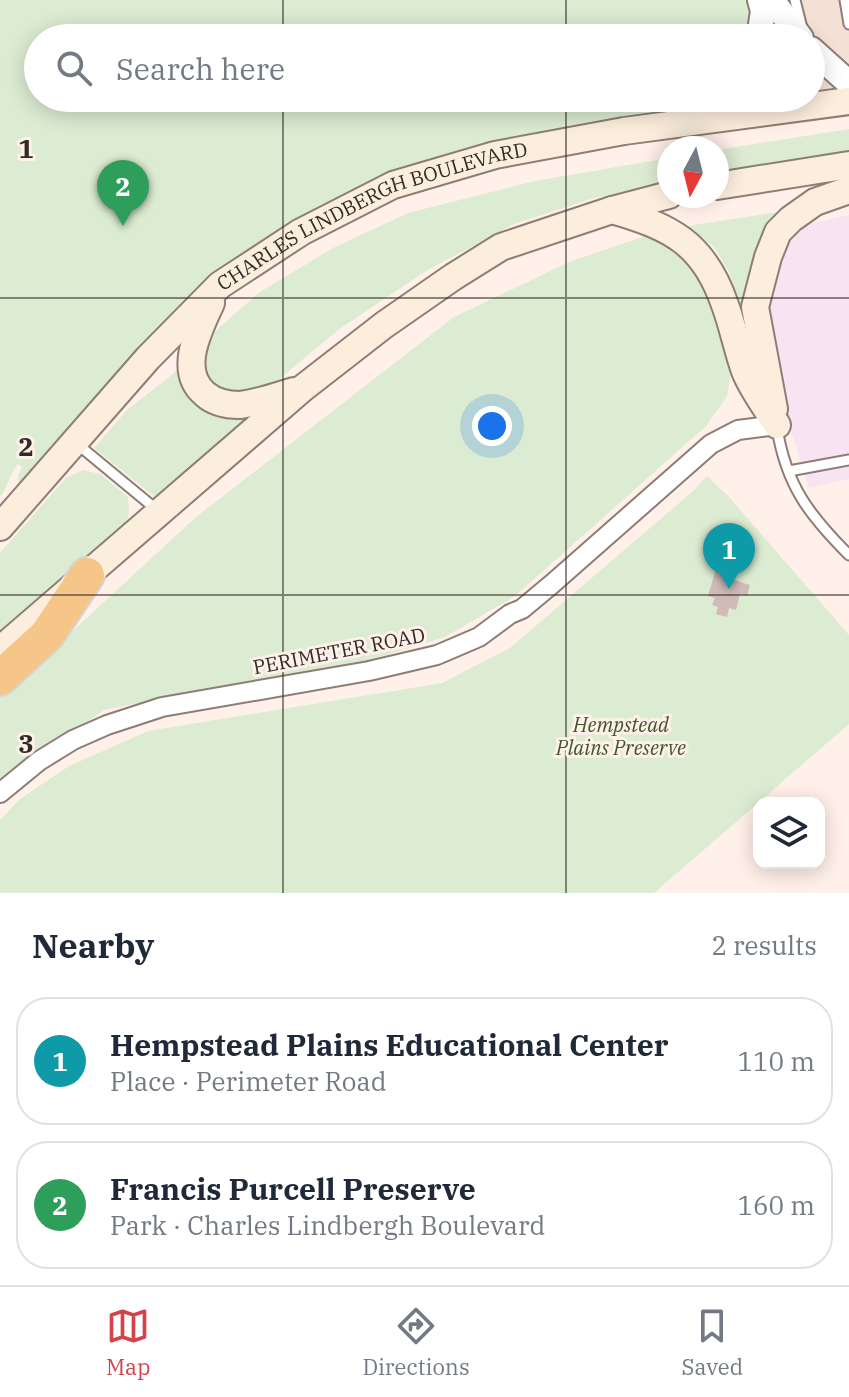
<!DOCTYPE html>
<meta charset="utf-8">
<style>
:root{--surface:#fff;--page:#f2f2f3;--text:#1f2937;--muted:#747a83;--line:#e0e1e3;--accent:#d34349}
body{margin:0;font-family:"IBM Plex Serif",serif;background:var(--page);color:var(--text)}
.controls{position:absolute;right:24px;bottom:24px;display:grid;overflow:hidden;border-radius:16px;box-shadow:0 4px 20px #0003}
.controls button{width:72px;height:72px;display:grid;place-items:center;padding:0;border:0;border-bottom:2px solid var(--line);background:var(--surface);color:var(--text);font:40px sans-serif}
.compass{position:absolute;left:657px;top:136px;width:72px;height:72px;border-radius:50%;background:var(--surface);box-shadow:0 4px 20px #0003;rotate:187deg}
.you{position:absolute;left:492px;top:426px;width:28px;height:28px;margin:-20px;border:6px solid #fff;border-radius:50%;background:#1a73e8;box-shadow:0 0 0 12px #1a73e833}
.badge{display:grid;place-items:center;width:52px;height:52px;border-radius:50%;background:var(--accent);color:#fff;font-size:26px;font-weight:700}
.pin{position:absolute;translate:-50% -66px;filter:drop-shadow(0 2px 4px #0008)}
.pin::after{content:'';position:absolute;top:42px;width:28px;height:24px;background:inherit;clip-path:polygon(0 0,100% 0,50% 100%)}
.list{margin:0;padding:0;list-style:none}
h2{display:flex;justify-content:space-between;align-items:center;height:104px;margin:0;padding:0 32px;font-size:34px}
h2 small{font-size:26px;font-weight:400;color:var(--muted)}
.list li{display:grid;grid-template-columns:52px 1fr auto;gap:24px;align-items:center;box-sizing:border-box;height:128px;margin:0 16px 16px;padding:0 16px;border:2px solid var(--line);border-radius:32px}
.list b{display:block;font-size:30px;white-space:nowrap}
.list p{margin:0;font-size:26px;white-space:nowrap;color:var(--muted)}
.list em{font-size:26px;font-style:normal;color:var(--muted)}
.icon{flex:none;width:44px;height:44px;fill:none;stroke:currentColor;stroke-width:2;stroke-linecap:round;stroke-linejoin:round}
.map{position:relative;flex:none;width:849px;height:893px;overflow:hidden}
.search{position:absolute;background:var(--surface);box-shadow:0 4px 20px #0003;left:24px;right:24px;top:24px;height:88px;display:flex;align-items:center;gap:20px;box-sizing:border-box;padding:0 28px;border-radius:44px;color:var(--muted);font-size:30px}
.sheet{height:392px;background:var(--surface)}
nav{display:flex;justify-content:space-around;align-items:center;box-sizing:border-box;height:112px;border-top:2px solid var(--line);background:var(--surface);font-size:22px;color:var(--muted)}
nav a{display:grid;justify-items:center;gap:4px}
nav .on{color:var(--accent)}
.map>svg:first-child{display:block}
</style>
<div class="map">
<svg width="849" height="893" viewBox="0 0 849 893">
<rect width="100%" height="100%" fill="#fff0e9"/>
<path fill="#f5e0d6" d="M737,0h112v95l-92,13 -1,-10h55v-60h-60z"/>
<path fill="#f7e3f2" d="M849,215v264l-40,9 -19,-60 -24,-115 19,-76 24,-13z"/>
<g fill="#dbecd2">
<path d="M0,0h746l7,34 -2,4h-713v60h674l-13,8 -221,38 -53,17 -61,25 -77,41 -268,261 -1,-12 4,-9 -4,-3c-9,11 -9,22 -18,33z"/>
<path d="M849,129v22l-132,22v-23z"/>
<path d="M669,158v23l-78,18 -77,25 -88,47 -88,59 -73,61 -26,6 -25,-7 -12,-17 4,-34 54,-47 73,-44 75,-35 127,-32z"/>
<path d="M792,210l-44,119 -19,-57 -15,-25 -27,-21z"/>
<path d="M645,236l22,1 24,16 38,95 2,24 -4,24 -21,30 -191,170 -70,41 -99,30 -138,22 -104,21 -104,73v-85l196,-181 258,-200 115,-55z"/>
<path d="M178,370c12,41 31,48 71,46l1,4 -95,77 -61,-49 33,-38z"/>
<path d="M83,470l17,4 28,23 1,16 -3,10 -126,110v-80l66,-75z"/>
<path d="M707,476l22,21 120,138v89l-195,169h-654v-73l20,-21 49,-33 79,-35 294,-48 68,-35 182,-156z"/>
</g>
<path fill="#cfbbb7" d="M718,562l11,3 -2,5 6,2 -2,7 19,6 -3,11 -7,-2 -4,16 -7,-2 -2,9 -11,-3 2,-7 -6,-2 3,-7 -7,-2z"/>
<g fill="none" stroke-linecap="round" stroke-linejoin="round">
<defs>
<g id="service">
<path d="M795,0l6,24"/>
<path d="M845,0l4,24"/>
<path d="M777,428c9,57 32,87 72,127"/>
<path d="M76,443l81,67"/>
<path d="M789,471l60,-11"/>
</g>
<path id="minor" d="M0,793l39,-32 34,-21 34,-15 55,-18 207,-36 68,-16 42,-18 31,-23 12,-5 30,-25 159,-140 27,-14 39,-5"/>
<g id="tertiary">
<path d="M772,0l29,38"/>
<path d="M759,38l4,-27 -3,-11"/>
<path d="M811,49l38,34"/>
<path d="M678,116l27,-7 19,-11"/>
</g>
<g id="secondary">
<path d="M717,186l132,-21"/>
<path d="M612,210c59,17 92,33 113,95 8,21 12,44 20,66 7,18 21,36 32,54"/>
<path d="M211,303c-12,26 -34,68 -6,91 10,9 22,11 35,11 18,-2 37,-9 54,-14"/>
<path d="M774,409l-19,-102 13,-50 10,-25 13,-13 24,-17 34,-12"/>
<path id="s1" d="M0,527l148,-169 72,-73 81,-53 92,-47 102,-30 129,-24 225,-30"/>
<path d="M0,650l303,-262 81,-63 69,-48 48,-30 111,-37 57,-15"/>
</g>
<path id="motorway" d="M0,678l47,-43 40,-60"/>
</defs>
<use href="#service" stroke="#8d7d75" stroke-width="13"/>
<use href="#minor" stroke="#8d7d75" stroke-width="22"/>
<use href="#tertiary" stroke="#8d7d75" stroke-width="28"/>
<use href="#secondary" stroke="#8d7d75" stroke-width="30"/>
<use href="#motorway" stroke="#d6d4d4" stroke-width="38"/>
<use href="#service" stroke="#fff" stroke-width="9"/>
<use href="#minor" stroke="#fff" stroke-width="18"/>
<use href="#tertiary" stroke="#fff" stroke-width="24"/>
<use href="#secondary" stroke="#fceedc" stroke-width="26"/>
<use href="#motorway" stroke="#f6c689" stroke-width="34"/>
</g>
<path fill="none" stroke="#312a26" stroke-width="2" stroke-opacity="0.55" d="M283,0v38M566,0v38M283,98v795M566,98v795M0,298h849M0,595h849"/>
<g text-anchor="middle" stroke-width="6" stroke-linejoin="round" paint-order="stroke">
<g font-size="20" fill="#312a26" stroke="#fff0e9">
<text dy="7" stroke="none"><textPath href="#s1" startOffset="496">CHARLES LINDBERGH BOULEVARD</textPath></text>
<text transform="translate(339 651) rotate(-11)" y="7">PERIMETER ROAD</text>
</g>
<g font-size="20" font-style="italic" fill="#3b5729" stroke="#fff0e9">
<text x="621" y="732">Hempstead<tspan x="621" dy="23">Plains Preserve</tspan></text>
</g>
</g>
<g font-size="26" text-anchor="middle" font-weight="bold" fill="#312a26" stroke="#fff0e9" stroke-width="6" stroke-linejoin="round" paint-order="stroke">
<text x="26" y="158">1</text>
<text x="26" y="456">2</text>
<text x="26" y="753">3</text>
</g>
</svg>
<div class="controls">
<button><svg class="icon" aria-label="layers" viewBox="0 0 24 24"><path d="M12 4l9 5-9 5-9-5zM3 14l9 5 9-5"/></svg></button>
</div>
<svg class="compass" viewBox="-18 -18 36 36"><path d="M0-13l5 13h-10z" fill="#e53935"/><path d="M0 13l5-13h-10z" fill="#747a83"/></svg>
<div class="you"></div>
<div class="pin badge" style="left:729px;top:589px;background:#0f9aa8">1</div>
<div class="pin badge" style="left:123px;top:226px;background:#2e9e5b">2</div>
<div class="search"><svg class="icon" aria-label="search" viewBox="0 0 24 24"><circle cx="10" cy="10" r="6"/><path d="M15 15l6 6"/></svg>Search here</div>
</div>
<section class="sheet">
<h2>Nearby<small>2 results</small></h2>
<ul class="list">
<li><span class="badge" style="background:#0f9aa8">1</span><div><b>Hempstead Plains Educational Center</b><p>Place · Perimeter Road</p></div><em>110 m</em></li>
<li><span class="badge" style="background:#2e9e5b">2</span><div><b>Francis Purcell Preserve</b><p>Park · Charles Lindbergh Boulevard</p></div><em>160 m</em></li>
</ul>
</section>
<nav>
<a class="on"><svg class="icon" aria-label="map" viewBox="0 0 24 24"><path d="M3 6l6-2 6 2 6-2v14l-6 2-6-2-6 2zM9 4v14M15 6v14"/></svg>Map</a>
<a><svg class="icon" aria-label="directions" viewBox="0 0 24 24"><path d="M12 3l9 9-9 9-9-9zM9 14v-3h6M13 9l2 2-2 2"/></svg>Directions</a>
<a><svg class="icon" aria-label="saved" viewBox="0 0 24 24"><path d="M7 4h10v16l-5-4-5 4z"/></svg>Saved</a>
</nav>
